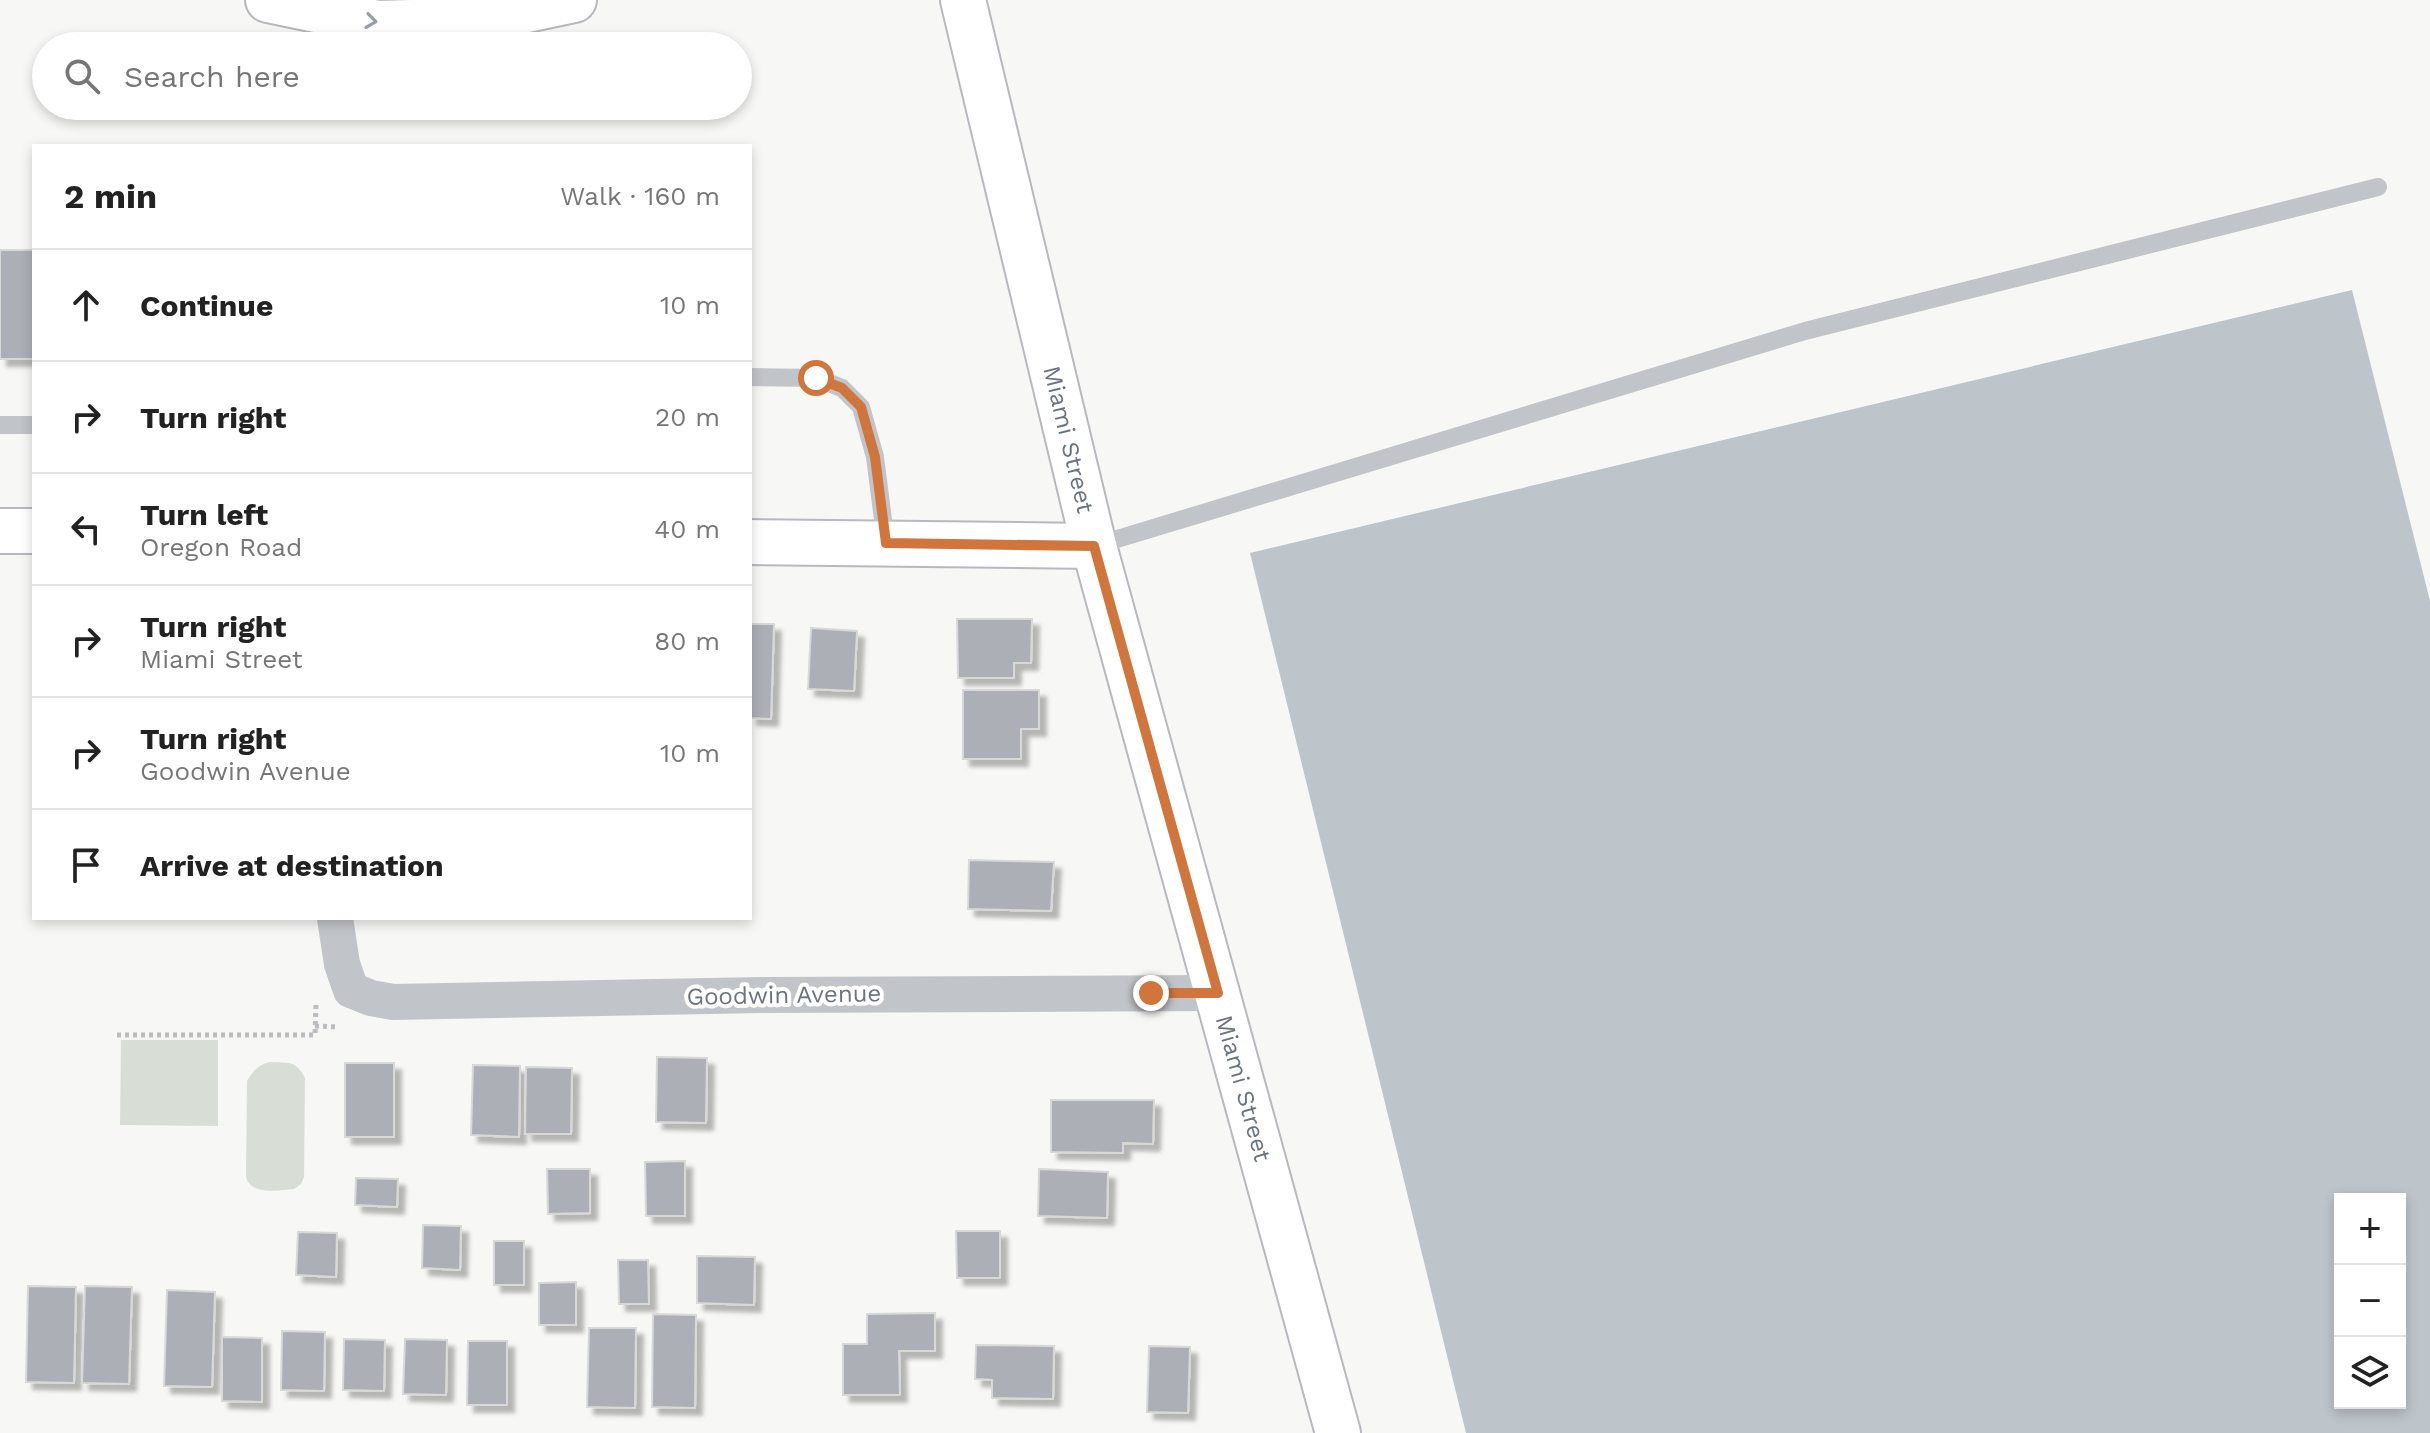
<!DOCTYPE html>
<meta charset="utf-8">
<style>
:root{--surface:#fff;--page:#f6f6f6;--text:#222;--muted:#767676;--line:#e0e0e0}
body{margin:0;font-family:"Work Sans",sans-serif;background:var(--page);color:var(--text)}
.controls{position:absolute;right:24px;bottom:24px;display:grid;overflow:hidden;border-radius:0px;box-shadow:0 4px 12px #0003}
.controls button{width:72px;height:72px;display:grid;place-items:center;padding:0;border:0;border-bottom:2px solid var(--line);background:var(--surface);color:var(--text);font:40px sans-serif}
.stop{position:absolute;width:24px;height:24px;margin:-18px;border:6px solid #d0763c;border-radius:50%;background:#fff}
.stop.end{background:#d0763c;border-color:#fff;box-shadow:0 2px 8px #0008}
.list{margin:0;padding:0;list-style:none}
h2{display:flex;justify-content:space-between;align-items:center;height:104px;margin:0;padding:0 32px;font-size:34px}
h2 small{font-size:26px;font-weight:400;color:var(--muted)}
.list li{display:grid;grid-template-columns:52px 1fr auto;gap:24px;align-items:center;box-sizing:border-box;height:112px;padding:0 32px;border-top:2px solid var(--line)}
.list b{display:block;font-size:30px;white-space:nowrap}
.list p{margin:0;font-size:26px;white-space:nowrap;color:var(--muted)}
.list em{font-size:26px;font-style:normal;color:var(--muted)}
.icon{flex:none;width:44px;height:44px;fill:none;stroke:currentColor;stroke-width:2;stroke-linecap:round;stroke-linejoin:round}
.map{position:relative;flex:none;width:2430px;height:1433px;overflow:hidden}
.search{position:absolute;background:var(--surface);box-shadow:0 4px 12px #0003;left:32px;top:32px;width:720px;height:88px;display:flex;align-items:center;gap:20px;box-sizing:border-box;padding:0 28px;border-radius:44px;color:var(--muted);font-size:30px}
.panel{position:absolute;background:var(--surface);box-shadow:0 4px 12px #0003;left:32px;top:144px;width:720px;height:776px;border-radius:0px}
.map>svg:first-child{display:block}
</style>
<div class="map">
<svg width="2430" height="1433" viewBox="0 0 2430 1433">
<defs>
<filter id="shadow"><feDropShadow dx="7" dy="7" stdDeviation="2" flood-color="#0004"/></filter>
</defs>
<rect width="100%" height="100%" fill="#f7f7f5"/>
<g fill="#d8ded6">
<path d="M121,1040h97v86l-98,-1z"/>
<path d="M270,1062c18,1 26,-2 35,16l-1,99 -3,7 -7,5c-15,1 -43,7 -48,-12l1,-96c6,-10 11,-16 23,-19z"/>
</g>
<path fill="#bdc4ca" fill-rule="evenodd" d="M2352,290l78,311v832h-964l-216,-880zM2340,1199h60v204h-60z"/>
<g fill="#acb0b6" stroke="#d8d9d7" stroke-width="2" filter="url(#shadow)">
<rect x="0" y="250" width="34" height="109"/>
<path d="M957,619h75l-1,44h-17v15h-56z"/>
<path d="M750,624h24l-3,95 -21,-1z"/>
<path d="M811,628l46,3 -3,60 -46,-2z"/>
<path d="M963,690h76v39h-18v30h-58z"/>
<path d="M969,860l85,2 -3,49 -83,-2z"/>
<path d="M657,1057l50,1 -1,65 -50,-1z"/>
<rect x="345" y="1063" width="49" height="74"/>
<path d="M473,1065l47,1 -1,71 -48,-2z"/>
<path d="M526,1067l46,1 -1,66h-46z"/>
<path d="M1051,1100h103l-1,44 -30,-1v10l-72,-1z"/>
<path d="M685,1161v55h-39l-1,-54z"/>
<path d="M547,1169h43v44l-42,1z"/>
<path d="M1039,1169l69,3 -1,46 -69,-2z"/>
<path d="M356,1178l42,1 -1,28 -42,-2z"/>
<path d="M423,1225l38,1 -1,44 -38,-2z"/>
<path d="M956,1231h44v47h-43z"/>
<path d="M298,1232l39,1 -1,44 -40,-2z"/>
<rect x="494" y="1241" width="30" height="44"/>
<path d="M697,1256l58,1 -1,48 -57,-2z"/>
<path d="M618,1260h30l1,44h-30z"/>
<path d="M576,1282v43h-37v-42z"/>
<path d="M28,1286l48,1 -2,96 -48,-1z"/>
<path d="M85,1286l47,1 -3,97 -47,-1z"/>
<path d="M167,1290l48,2 -3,95 -48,-1z"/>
<path d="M935,1313v38h-36l1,44h-57v-51h24v-30z"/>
<path d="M653,1314l43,1 -1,93 -43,-1z"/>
<path d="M589,1328h47l-1,80 -48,-1z"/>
<path d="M282,1331l43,1 -1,59 -43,-1z"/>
<path d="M222,1337l40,1v64l-40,-1z"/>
<path d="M344,1339l41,1 -1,51 -41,-1z"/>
<path d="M405,1339l42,1 -1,55 -43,-1z"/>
<path d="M468,1341h39v64h-40z"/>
<path d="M976,1345l78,1 -1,53 -61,-1v-18l-17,-1z"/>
<path d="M1149,1346l41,1 -2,66 -41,-1z"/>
</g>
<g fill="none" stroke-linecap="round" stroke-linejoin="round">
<defs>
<g id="secondary">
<path id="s1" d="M963,0l131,546 244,887"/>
<path d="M0,531h34"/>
<path d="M750,542l344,4"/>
</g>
<path id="highway" d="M268,0l110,23 102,-3 94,-20"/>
</defs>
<use href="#secondary" stroke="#b6b9be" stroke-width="48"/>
<use href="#highway" stroke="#b6b8bc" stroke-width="48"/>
<g stroke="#bbbdc0" stroke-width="5" stroke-dasharray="4 4" stroke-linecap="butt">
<path d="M315,1026l24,1"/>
<path d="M117,1035h198l1,-30"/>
</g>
<g stroke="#c1c4c8" stroke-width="18">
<path d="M750,377l66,1 26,10 19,19 14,50 11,86"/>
<path d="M0,425h34"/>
<path d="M1094,546l711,-215 573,-144"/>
</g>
<path stroke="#c1c4c8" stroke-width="36" d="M335,918l7,46 9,26 20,8 22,4 369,-7 456,-2"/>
<use href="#secondary" stroke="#fff" stroke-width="44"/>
<use href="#highway" stroke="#fff" stroke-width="44"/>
</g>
<defs><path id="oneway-chevron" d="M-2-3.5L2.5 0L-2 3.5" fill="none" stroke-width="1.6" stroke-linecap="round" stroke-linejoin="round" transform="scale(2)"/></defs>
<use stroke="#979da8" href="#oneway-chevron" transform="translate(371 21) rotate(8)"/>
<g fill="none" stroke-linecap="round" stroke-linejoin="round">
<path stroke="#d0763c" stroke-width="10" d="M816,378l26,10 19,19 14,50 11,86 208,3 124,447h-67"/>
</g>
<g text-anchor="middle" stroke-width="8" stroke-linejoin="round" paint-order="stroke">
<g font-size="24" fill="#6a7382" stroke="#fff">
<text dy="8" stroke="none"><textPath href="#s1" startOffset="452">Miami Street</textPath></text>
<text transform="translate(784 995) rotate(-1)" y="8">Goodwin Avenue</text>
<text dy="8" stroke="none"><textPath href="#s1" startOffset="1124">Miami Street</textPath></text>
</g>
</g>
</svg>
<div class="controls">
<button>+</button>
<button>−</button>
<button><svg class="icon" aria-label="layers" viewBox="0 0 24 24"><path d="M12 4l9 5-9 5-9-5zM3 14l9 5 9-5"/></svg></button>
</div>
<div class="stop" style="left:816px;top:378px"></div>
<div class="stop end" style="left:1151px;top:993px"></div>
<div class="search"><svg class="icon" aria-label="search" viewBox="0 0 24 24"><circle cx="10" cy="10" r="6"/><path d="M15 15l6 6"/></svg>Search here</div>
<section class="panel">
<h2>2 min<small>Walk · 160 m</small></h2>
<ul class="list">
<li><svg class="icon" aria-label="ahead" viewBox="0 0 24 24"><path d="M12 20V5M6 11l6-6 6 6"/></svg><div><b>Continue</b></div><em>10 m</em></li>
<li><svg class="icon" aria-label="right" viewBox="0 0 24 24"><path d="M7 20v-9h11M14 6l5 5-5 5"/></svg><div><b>Turn right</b></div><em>20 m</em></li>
<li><svg class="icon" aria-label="left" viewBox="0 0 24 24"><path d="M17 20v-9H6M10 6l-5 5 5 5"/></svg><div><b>Turn left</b><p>Oregon Road</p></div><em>40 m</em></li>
<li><svg class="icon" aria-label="right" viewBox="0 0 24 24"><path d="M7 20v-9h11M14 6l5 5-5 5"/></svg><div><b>Turn right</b><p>Miami Street</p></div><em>80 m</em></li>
<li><svg class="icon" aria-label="right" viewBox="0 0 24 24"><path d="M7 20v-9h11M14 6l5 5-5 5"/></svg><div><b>Turn right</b><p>Goodwin Avenue</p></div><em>10 m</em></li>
<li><svg class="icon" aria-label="arrive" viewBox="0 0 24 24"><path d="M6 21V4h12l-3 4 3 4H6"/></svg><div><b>Arrive at destination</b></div></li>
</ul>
</section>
</div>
